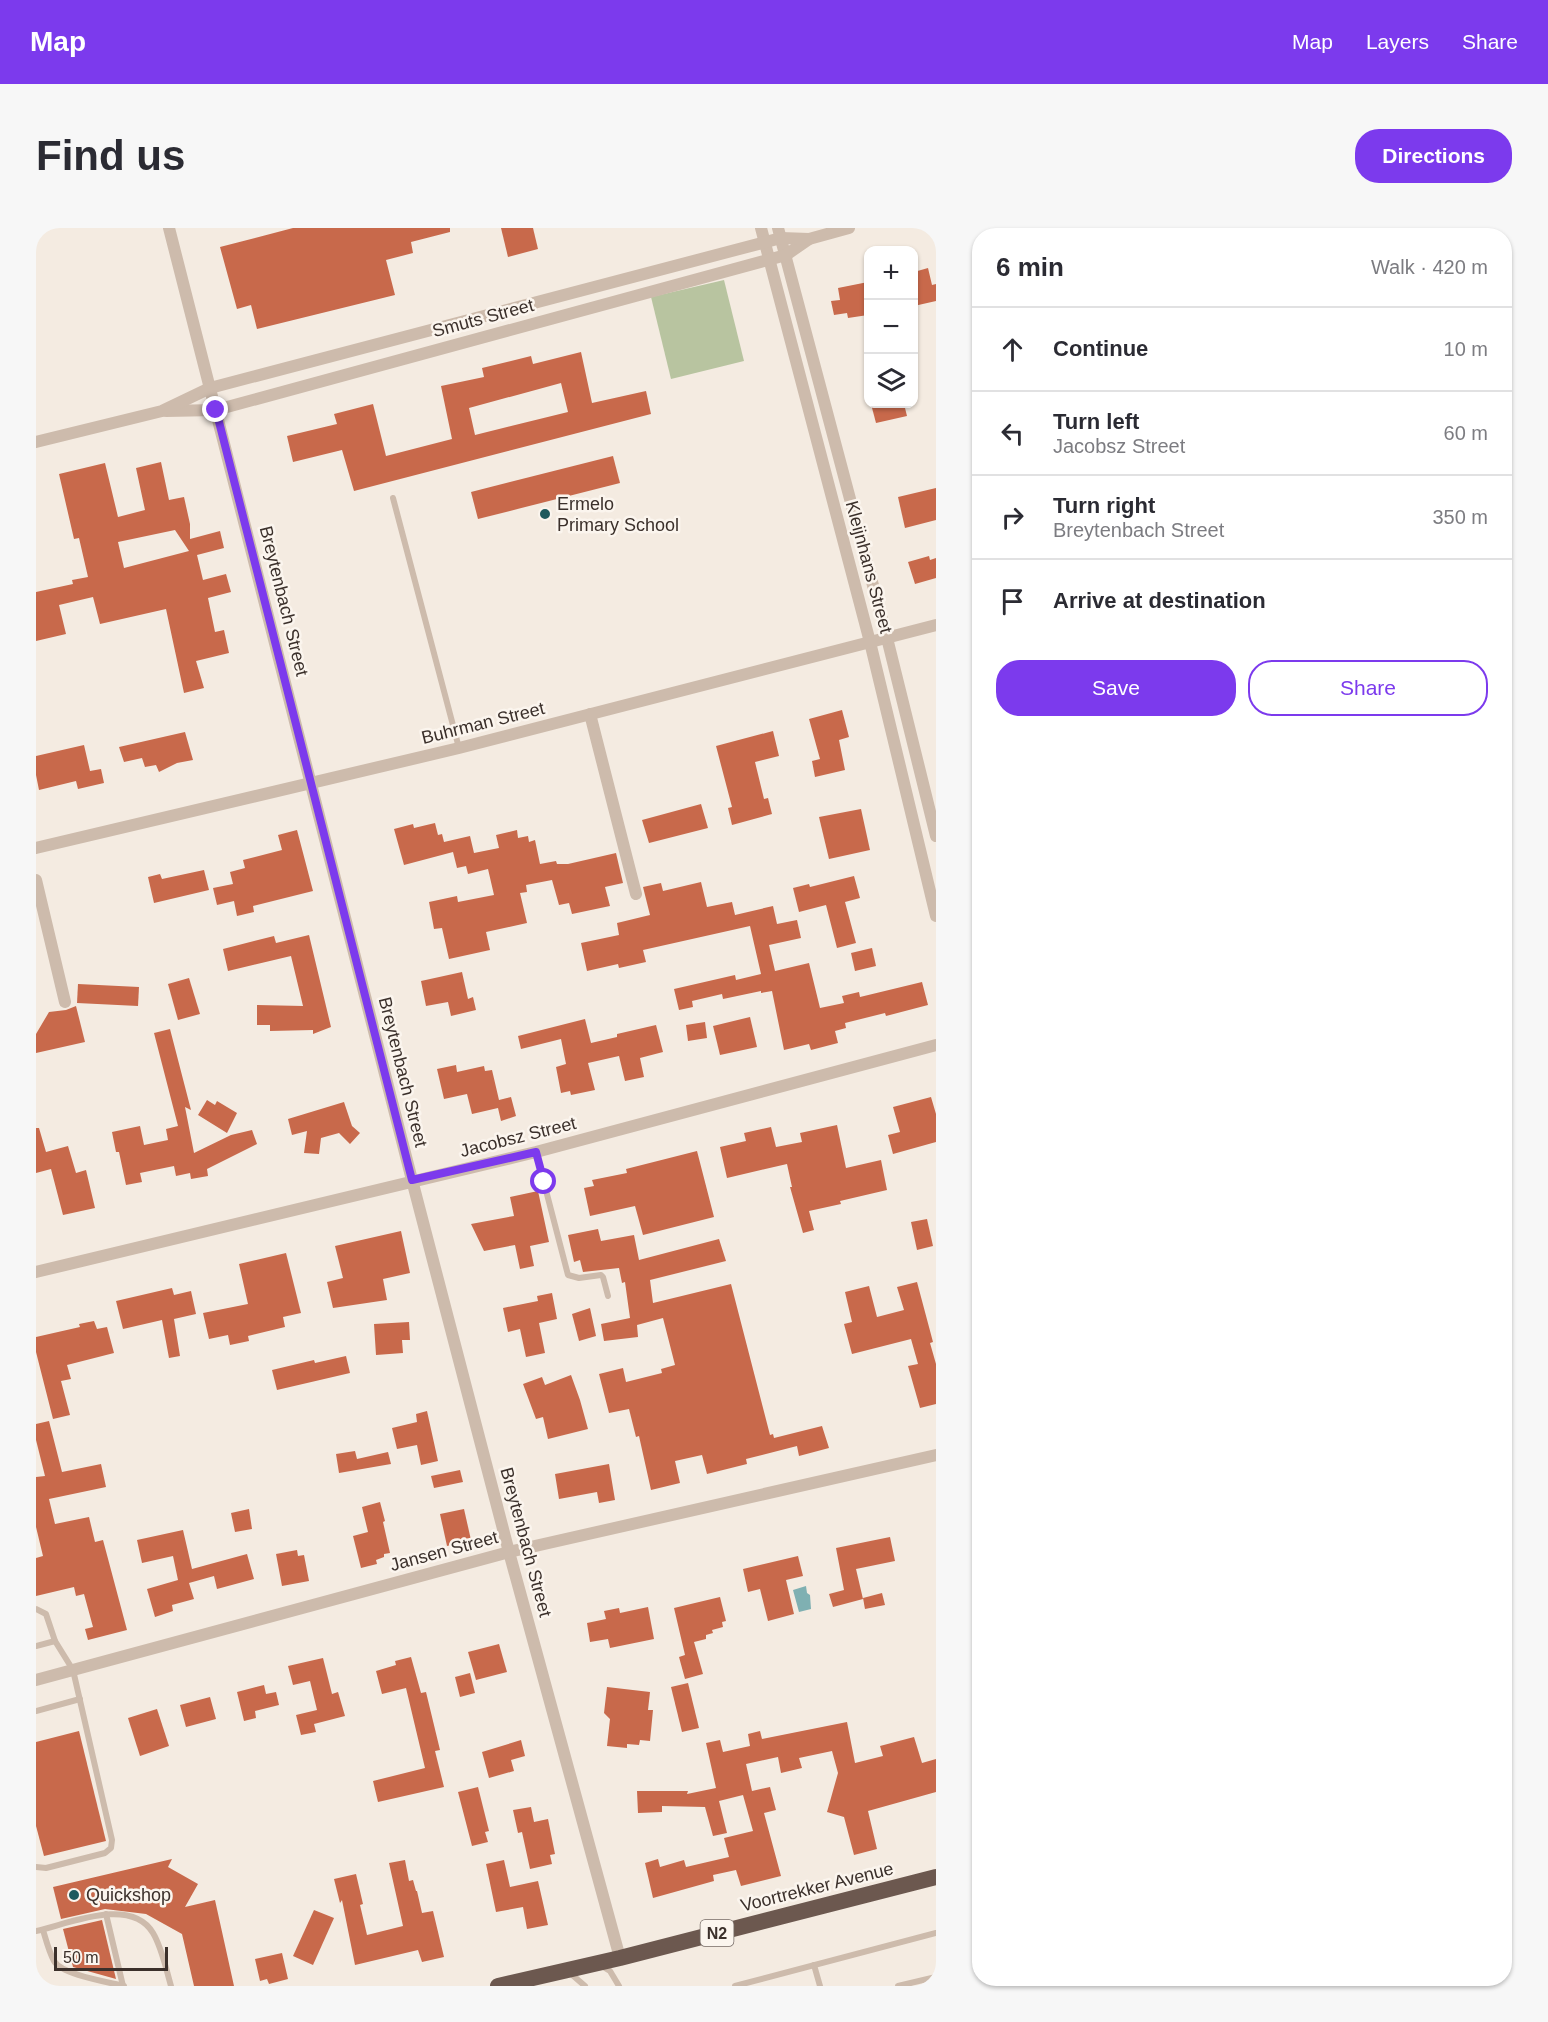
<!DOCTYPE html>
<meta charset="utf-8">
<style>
:root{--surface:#fff;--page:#f7f7f7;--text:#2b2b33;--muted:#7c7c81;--line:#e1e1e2;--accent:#7c3aed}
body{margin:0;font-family:Helvetica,sans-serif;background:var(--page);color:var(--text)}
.controls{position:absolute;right:18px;top:18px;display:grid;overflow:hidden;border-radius:12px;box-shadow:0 2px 4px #0004}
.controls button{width:54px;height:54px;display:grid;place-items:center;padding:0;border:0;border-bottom:2px solid var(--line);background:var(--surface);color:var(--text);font:30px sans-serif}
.scale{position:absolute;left:18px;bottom:15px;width:114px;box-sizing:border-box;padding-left:6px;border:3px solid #3b302b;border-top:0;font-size:16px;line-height:21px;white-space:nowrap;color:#3b302b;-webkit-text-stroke:4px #fbf5ee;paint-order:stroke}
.stop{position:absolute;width:18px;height:18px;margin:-14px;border:4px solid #7c3aed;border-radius:50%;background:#fff}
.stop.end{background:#7c3aed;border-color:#fff;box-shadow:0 2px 6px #0008}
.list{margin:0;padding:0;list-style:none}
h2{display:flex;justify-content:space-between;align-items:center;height:78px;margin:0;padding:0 24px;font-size:26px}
h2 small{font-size:20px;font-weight:400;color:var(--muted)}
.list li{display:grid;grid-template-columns:39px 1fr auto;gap:18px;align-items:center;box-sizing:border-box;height:84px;padding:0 24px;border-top:2px solid var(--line)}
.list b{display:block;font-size:22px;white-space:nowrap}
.list p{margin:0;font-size:20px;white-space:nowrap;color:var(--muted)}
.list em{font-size:20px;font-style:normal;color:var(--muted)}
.actions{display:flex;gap:12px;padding:18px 24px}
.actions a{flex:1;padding:14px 0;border:2px solid var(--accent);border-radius:24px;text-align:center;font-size:21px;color:var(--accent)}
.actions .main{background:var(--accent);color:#fff}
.icon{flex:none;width:33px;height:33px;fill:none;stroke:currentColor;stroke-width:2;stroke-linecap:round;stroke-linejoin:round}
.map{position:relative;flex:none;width:900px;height:1758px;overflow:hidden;border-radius:24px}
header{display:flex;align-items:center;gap:36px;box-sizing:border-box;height:84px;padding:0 30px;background:var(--accent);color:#fff}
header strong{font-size:28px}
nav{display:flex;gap:33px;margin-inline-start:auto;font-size:21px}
.intro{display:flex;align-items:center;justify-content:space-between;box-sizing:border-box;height:144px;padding:0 36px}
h1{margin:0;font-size:42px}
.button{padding:15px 27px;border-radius:24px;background:var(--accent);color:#fff;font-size:21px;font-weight:700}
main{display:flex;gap:36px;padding:0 36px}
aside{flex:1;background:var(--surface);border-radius:24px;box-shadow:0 2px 4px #0004}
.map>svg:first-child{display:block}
</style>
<header>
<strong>Map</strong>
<nav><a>Map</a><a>Layers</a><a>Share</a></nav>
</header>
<div class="intro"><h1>Find us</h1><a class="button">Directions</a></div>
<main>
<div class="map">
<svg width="900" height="1758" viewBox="0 0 900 1758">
<rect width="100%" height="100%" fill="#f4ebe1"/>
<path fill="#b8c4a0" d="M688,52l20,81 -73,18 -20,-82z"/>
<path fill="#7fb0b2" d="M770,1358l1,7 3,2 1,14 -12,3 -6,-22z"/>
<g fill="#c8694b" fill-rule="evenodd">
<path d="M257,0h157v4l-39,10 2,11 -27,7 9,35 -138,34 -6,-24 -14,4 -17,-62z"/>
<path d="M465,0h32l5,21 -30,8z"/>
<path d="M892,40l4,17 4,-1v17l-22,5v-34z"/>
<path d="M832,54v33l-20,3 -1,-5 -13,2 -3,-14 9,-1 -2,-12z"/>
<path d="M545,124l11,51 54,-12 5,23 -297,77 -12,-41 -49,12 -6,-26 50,-12 -3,-10 39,-10 13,52 66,-17 -11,-53 43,-9 -2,-9 49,-12 2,8zM525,155l7,29 -93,23 -6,-27z"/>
<path d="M835,176h33l3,12 -31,7z"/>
<path d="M577,228l7,27 -142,36 -7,-27z"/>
<path d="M125,234l8,38 15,-3 6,27v15l30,-8 4,17 -27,7 6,25 23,-6 5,18 -23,6 7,34 9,-2 5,23 -33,8 8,27 -20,5 -18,-84 -66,15 -7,-27 -34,8 7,29 -30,7v-49l37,-8 -1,-4 16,-3 -9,-39 -5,1 -15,-65 46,-11 13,54 27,-7 -9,-42zM139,302l14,21 -65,17 -6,-26z"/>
<path d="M900,260v32l-31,8 -7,-31z"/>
<path d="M893,328l1,4 6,-2v20l-21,6 -7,-22z"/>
<path d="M806,482l7,27 -10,3 6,30 -30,7 -3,-16 8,-2 -11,-40z"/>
<path d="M737,503l6,25 -24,6 9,37 4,-1 4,16 -40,11 -4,-17 4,-1 -16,-61z"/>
<path d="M149,504l8,28 -16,3 -18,9 -3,-7 -11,2 -3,-9 -18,4 -5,-15z"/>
<path d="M48,517l6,26 11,-2 3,14 -26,6 -2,-8 -37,9 -3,-15v-19z"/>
<path d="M665,576l7,24 -59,15 -7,-23z"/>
<path d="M825,581l9,41 -41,9 -10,-42z"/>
<path d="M399,595l3,12 4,-1 2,8 26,-6 4,17 25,-5 -3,-13 21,-5 1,8 10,-2 1,6 6,-2 5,24 16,-3 1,3h11l48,-11 7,30 -18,4 5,19 -38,8 -3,-11 -10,2 -7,-25 -26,5 1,7 -7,1 7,30 -41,9 4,18 -41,9 -7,-31 -8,1 -5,-27 28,-6 1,6 36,-7 -6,-26 -20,5 -2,-8 -9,2 -4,-16 -49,13 -10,-36 19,-5 1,4z"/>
<path d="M261,602l16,61 -60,15 1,6 -17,4 -3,-15 -17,4 -4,-17 20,-4 -3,-12 15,-4 -2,-8 39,-10 -4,-15z"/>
<path d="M168,642l5,20 -55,13 -6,-26 12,-3 2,5z"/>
<path d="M818,648l6,22 -15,4 11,41 -19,5 -11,-43 -27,7 -6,-24 16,-4 1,3z"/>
<path d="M665,654l6,25 25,-5 3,13 38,-9 4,18 20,-4 4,18 -32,7 6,26 34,-8 11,45 24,-5 -2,-7 17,-4 1,5 62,-15 6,23 -42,11 -1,-3 -40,10 1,5 -11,3 3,12 -27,7 -2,-6 -25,6 -12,-59 -11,2v-2l-38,8 -1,-5 -30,7 1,6 -14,3 -5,-21 61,-14 1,5 25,-6 -11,-48 -107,24 3,12 -27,6 -1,-4 -31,7 -6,-28 38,-8 -2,-12 33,-8 -7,-28 18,-4 2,8z"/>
<path d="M273,707l22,92 -18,7v-4l-43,1v-6h-13v-20l46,1 -12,-50 -63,15 -5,-22 51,-13 2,7z"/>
<path d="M836,720l4,18 -21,5 -4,-18z"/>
<path d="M426,744l6,27 5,-2 3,13 -25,6 -3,-14 -22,4 -5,-25z"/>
<path d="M153,750l11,36 -22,6 -10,-36z"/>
<path d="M42,756l61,3 -1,19 -61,-3z"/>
<path d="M40,778l9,36 -49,11v-19l13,-22 17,-2z"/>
<path d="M714,789l7,30 -37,8 -7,-29z"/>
<path d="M549,791l6,24 26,-6v-3l39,-9 7,27 -23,6 4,19 -19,4 -6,-25 -31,7 7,27 -24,5 -1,-4 -9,2 -5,-26 10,-3 -5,-25 -40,10 -3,-13z"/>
<path d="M669,794l2,16 -19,3 -2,-16z"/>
<path d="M134,801l21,81 -6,-3 9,46 37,-18 21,-5 5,14 -50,25 1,7 -17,3 -1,-6 -14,3 -2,-10 -34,7 2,9 -16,3 -7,-33h-3l-4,-20 28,-6 4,19 24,-5 -2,-11 12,-3 -24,-93z"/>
<path d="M420,837l1,7 27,-6 1,5 7,-1 7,30 12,-3 5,19 -15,5 -3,-13 -26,6 -5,-20 -23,5 -7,-30z"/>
<path d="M895,869l5,17v28l-43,12 -5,-19 12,-3 -7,-25z"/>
<path d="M171,872l8,5 2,-4 20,12 -10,20 -29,-18z"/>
<path d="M308,874l8,24 8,7 -10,11 -11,-11 -18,5 -2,16 -15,-1 3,-22 -15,4 -4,-16z"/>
<path d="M801,897l9,43 35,-8 6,30 -47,11 1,3 -32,7 5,19 -11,3 -13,-46h2l-5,-23 -60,14 -7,-31 26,-6 -2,-8 27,-6 5,20 26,-5 -2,-9z"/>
<path d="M0,900h3l7,24 22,-6 8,27 10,-3 9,38 -32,7 -12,-46 -15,4z"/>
<path d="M661,923l17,66 -71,18 -8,-29 -45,10 -6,-28 10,-2 -2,-6 35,-7 -1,-4z"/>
<path d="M502,963l11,51 -19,4 4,20 -14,3 -5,-24 -31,6 -13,-27 43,-8 -4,-19z"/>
<path d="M891,991l6,27 -16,4 -6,-28z"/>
<path d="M562,1001l3,12 33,-6 5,25 80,-21 7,22 -76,19 3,23 78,-19 39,151 3,-1 1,4 48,-12 7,22 -30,8 -2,-10 -51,13 1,5 -40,10 -5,-19 -27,6 5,22 -29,7 -12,-54 -3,1 -7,-28 -20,4 -10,-39 24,-6 3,14 36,-9 -1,-4 14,-4 -12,-47 -26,7 1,12 -34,4 -3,-17 29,-6 -5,-36 -3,1 -3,-15 -36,4 -3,-12 -6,2 -6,-27z"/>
<path d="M365,1003l9,42 -27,6 4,21 -54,8 -6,-26 16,-4 -8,-32z"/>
<path d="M250,1025l15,60 -18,4 2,10 -37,9 1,5 -19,4 -2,-10 -19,4 -6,-26 45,-9 -9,-40z"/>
<path d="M881,1054l16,60 -3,1 6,21v40l-16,4 -12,-42 10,-2 -7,-25 -59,15 -8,-30 8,-2 -7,-30 24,-6 8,31 27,-7 -7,-23z"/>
<path d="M136,1060l2,7 17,-4 5,23 -22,5 6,37 -11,2 -7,-38 -39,9 -7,-28z"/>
<path d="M516,1065l5,26 -18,4 6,30 -19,4 -6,-28 -12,3 -5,-24 35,-7 -1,-5z"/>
<path d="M554,1080l6,28 -17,5 -7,-27z"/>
<path d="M58,1093l3,8 10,-2 7,26 -47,12 4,14 -10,2 9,34 -17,4 -17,-67v-15l44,-10 -1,-3z"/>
<path d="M373,1094l1,18h-8l1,13 -27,2 -2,-31z"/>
<path d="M310,1128l4,17 -73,17 -5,-20 42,-10 1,3z"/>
<path d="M535,1147l9,25 8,29 -40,10 -5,-22 -7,2 -13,-35 19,-7 3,8z"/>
<path d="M391,1183l11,50 -17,4 -4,-20 -20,4 -5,-21 25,-6 -1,-8z"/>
<path d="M13,1193l13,51 39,-8 5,23 -57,12 6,25 34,-7 6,25 8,-2 24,90 -39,10 -3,-11 8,-2 -9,-33 -8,2 -2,-9 -38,9v-38l7,-2 -7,-29v-50l9,-1 -9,-36v-16z"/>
<path d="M319,1223l2,8 31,-7 3,12 -52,9 -3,-19z"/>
<path d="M573,1236l6,36 -16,3 -2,-11 -38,7 -4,-25z"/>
<path d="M424,1242l3,12 -29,6 -3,-12z"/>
<path d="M344,1274l5,19 -2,1 7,31 -6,1v3l-8,3 1,4 -16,4 -8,-32 15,-4 -6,-25z"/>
<path d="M213,1281l3,20 -17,3 -4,-19z"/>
<path d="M428,1281l7,31 -24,6 -7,-32z"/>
<path d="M147,1302l9,39 55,-15 7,25 -37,10 -3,-13 -25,7 5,16 -22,6 1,6 -18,6 -8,-28 31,-9 -5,-24 -31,7 -5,-23z"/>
<path d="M854,1309l5,24 -39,8 7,30 -30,8 -4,-13 15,-4 -8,-42z"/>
<path d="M261,1322l1,6 6,-1 5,26 -27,5 -6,-32z"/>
<path d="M762,1328l5,20 -17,4 8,34 -26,7 -8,-32 -12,3 -5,-23z"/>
<path d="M846,1365l3,12 -20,4 -2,-11z"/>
<path d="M684,1369l6,24 -4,1 1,5 -11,3 1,3 -7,2v4l-12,3 9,32 -18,5 -6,-22 6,-2 -11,-47z"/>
<path d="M612,1379l6,32 -44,9 -2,-9 -18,3 -3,-19 19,-4 -2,-8 15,-3 1,5z"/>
<path d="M463,1416l8,28 -31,8 -8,-28z"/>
<path d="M375,1429l10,36 5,-1 14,58 -5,1 9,36 -66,15 -5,-21 52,-13 -19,-80 -24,6 -6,-23 20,-6 -1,-4z"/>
<path d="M287,1430l9,36 6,-2 7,24 -31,8 2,8 -15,3 -5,-20 21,-5 -7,-29 -17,4 -5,-19z"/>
<path d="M434,1445l5,20 -15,4 -5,-20z"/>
<path d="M652,1455l11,45 -17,4 -11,-45z"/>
<path d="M228,1457l2,9 10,-2 3,13 -24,6 1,7 -12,3 -7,-29z"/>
<path d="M571,1459l43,5 -2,18h5l-3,31 -10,-1 -1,5 -12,-1v4l-20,-2 3,-27 -6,-6z"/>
<path d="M174,1469l6,22 -30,8 -6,-22z"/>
<path d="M121,1481l12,37 -29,10 -12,-38z"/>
<path d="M811,1494l8,41 28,-7 -3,-10 34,-9 8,26 14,-4v33l-68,19 9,38 -23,6 -10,-38 -17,-5 11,-39 -6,-22 -33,7 3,10 -21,5 -3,-16 -32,7 6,27 18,-4 6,23 -12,3 17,63 -40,10 -5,-16 -23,5 1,6 -61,17 -8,-35 13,-4 2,8 24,-7 2,7 43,-10 -5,-19 29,-7 -10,-36 -24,6 8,32 -14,3 -8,-29 -43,-1v6l-24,1 -1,-22h51l-1,3 29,-6 -10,-45 14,-3 3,12 27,-6 -2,-12 12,-3 2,8z"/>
<path d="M43,1503l27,110 -62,15 -8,-30v-84z"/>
<path d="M485,1512l4,16 -14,4 3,11 -25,7 -7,-26z"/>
<path d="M442,1559l11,44 -4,1 3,10 -16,4 -14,-54z"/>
<path d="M495,1579l3,15 14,-3 7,35 -5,1 2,9 -22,5 -8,-37 -4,1 -5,-23z"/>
<path d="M136,1631l-4,8 30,17 -13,23 30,-7 19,86h-40l-12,-52 -36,-20 -41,-5 -44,10 -8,-32z"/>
<path d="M369,1632l4,21 4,-1 3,11h1l5,22 11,-2 11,46 -22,5 -4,-12 -63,15 -13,-65 -2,3 -6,-24 22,-5 7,30 -3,1 7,30 36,-9 -14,-63z"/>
<path d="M468,1632l6,27 28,-6 10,44 -21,4 -4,-22 -27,5 -10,-48z"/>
<path d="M278,1682l20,8 -21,47 -20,-9z"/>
<path d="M66,1692l14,59 -43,-12 -10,-38z"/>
<path d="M246,1725l6,26 -19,5 -2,-5 -7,2 -5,-22z"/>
</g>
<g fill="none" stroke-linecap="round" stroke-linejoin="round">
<g stroke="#cdbbac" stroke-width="6">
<path d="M357,270l66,250"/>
<path d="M500,924l32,123 11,3 22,-3 2,2 5,19"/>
<path d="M0,1381l10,5 9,27 18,29 39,170 -1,8 -6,5 -59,15 -10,-1"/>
<path d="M0,1418l19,-5"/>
<path d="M0,1483l44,-12"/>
<path d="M70,1686l17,72"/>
<path d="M7,1702c3,10 6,22 11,31 8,14 54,21 70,25"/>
<path d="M0,1703c32,-7 95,-35 117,2 9,15 13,36 18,53"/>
<path d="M564,1737l10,6 9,15"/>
<path d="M778,1737l6,21"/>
<path d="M534,1745l15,13"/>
<path d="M699,1758l201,-53"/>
<path d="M862,1758l38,-9"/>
</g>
<g stroke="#cdbbac" stroke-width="12">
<path d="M133,0l243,952 97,372 111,406"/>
<path d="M725,0l109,414 66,274"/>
<path d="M742,0l109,410 49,198"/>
<path d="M130,183l50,-1 570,-155 23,-16"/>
<path d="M0,214l126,-31 48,-23 571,-150 28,1 40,-11"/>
<path d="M554,486l46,180"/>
<path d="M0,620l423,-100 477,-123"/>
<path d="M0,652l29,122"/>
<path d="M0,1044l500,-120 400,-107"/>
<path d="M0,1452l473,-128 427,-97"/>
</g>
<path stroke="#6c584f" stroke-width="16" d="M462,1758l122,-28 316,-81"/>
</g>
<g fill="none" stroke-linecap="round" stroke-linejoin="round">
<path stroke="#7c3aed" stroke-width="8" d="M180,182l196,770 124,-28 8,30"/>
</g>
<g fill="#1f5a5e" stroke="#fbf5ee" stroke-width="2">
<circle cx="509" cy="286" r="6"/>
<circle cx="38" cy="1667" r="6"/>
</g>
<g text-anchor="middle" stroke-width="5" stroke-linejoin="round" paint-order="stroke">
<rect fill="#fbf5ee" stroke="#756b66" stroke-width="1.5" x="664.5" y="1692" width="33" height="26" rx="4.5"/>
<g font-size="16" font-weight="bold" fill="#3b302b">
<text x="681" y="1711">N2</text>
</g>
<g font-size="18" fill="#3b302b" stroke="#fbf5ee">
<text transform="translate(447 90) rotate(-15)" y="6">Smuts Street</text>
<text transform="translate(833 339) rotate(75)" y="6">Kleijnhans Street</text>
<text transform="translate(248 373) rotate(76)" y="6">Breytenbach Street</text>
<text transform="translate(447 495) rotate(-14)" y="6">Buhrman Street</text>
<text transform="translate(367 844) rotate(76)" y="6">Breytenbach Street</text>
<text transform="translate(482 909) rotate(-14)" y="6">Jacobsz Street</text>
<text transform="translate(490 1314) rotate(75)" y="6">Breytenbach Street</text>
<text transform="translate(408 1323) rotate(-15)" y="6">Jansen Street</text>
<text transform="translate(781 1659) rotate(-14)" y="6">Voortrekker Avenue</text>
</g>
<g font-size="18" fill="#3b302b" stroke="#fbf5ee" text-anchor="start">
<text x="521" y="282">Ermelo<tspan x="521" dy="21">Primary School</tspan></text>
<text x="50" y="1673">Quickshop</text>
</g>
</g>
</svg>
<div class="controls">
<button>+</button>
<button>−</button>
<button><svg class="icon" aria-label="layers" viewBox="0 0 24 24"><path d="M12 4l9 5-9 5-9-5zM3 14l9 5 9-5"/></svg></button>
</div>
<div class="scale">50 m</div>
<div class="stop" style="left:508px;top:954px"></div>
<div class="stop end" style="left:180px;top:182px"></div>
</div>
<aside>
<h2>6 min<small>Walk · 420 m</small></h2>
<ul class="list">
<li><svg class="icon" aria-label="ahead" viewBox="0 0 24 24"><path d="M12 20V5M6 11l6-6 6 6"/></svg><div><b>Continue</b></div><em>10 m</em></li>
<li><svg class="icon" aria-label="left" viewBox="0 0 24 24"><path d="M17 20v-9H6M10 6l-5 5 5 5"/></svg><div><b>Turn left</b><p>Jacobsz Street</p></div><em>60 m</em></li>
<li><svg class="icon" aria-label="right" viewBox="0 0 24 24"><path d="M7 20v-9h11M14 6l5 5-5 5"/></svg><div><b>Turn right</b><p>Breytenbach Street</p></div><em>350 m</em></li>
<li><svg class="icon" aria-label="arrive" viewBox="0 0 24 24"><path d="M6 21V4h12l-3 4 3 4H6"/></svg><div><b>Arrive at destination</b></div></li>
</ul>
<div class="actions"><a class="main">Save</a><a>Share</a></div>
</aside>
</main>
